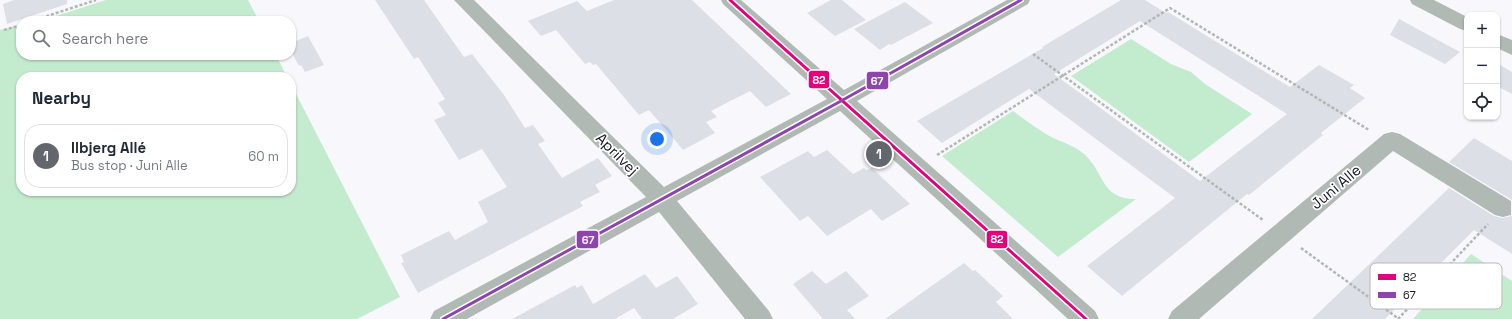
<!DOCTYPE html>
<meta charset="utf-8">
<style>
:root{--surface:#fff;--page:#f2f2f3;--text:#1f2937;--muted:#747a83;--line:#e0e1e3;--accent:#64666e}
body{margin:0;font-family:"Space Grotesk",sans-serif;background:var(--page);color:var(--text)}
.controls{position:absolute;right:12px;top:12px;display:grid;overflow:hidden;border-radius:8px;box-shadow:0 1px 3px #0004}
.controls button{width:36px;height:36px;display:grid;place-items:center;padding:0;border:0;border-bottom:1px solid var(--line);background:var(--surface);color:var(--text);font:20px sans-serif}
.you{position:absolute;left:657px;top:139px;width:14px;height:14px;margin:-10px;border:3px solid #fff;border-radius:50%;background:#1a73e8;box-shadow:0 0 0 6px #1a73e833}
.badge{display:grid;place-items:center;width:26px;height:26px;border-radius:50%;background:var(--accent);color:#fff;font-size:13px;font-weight:700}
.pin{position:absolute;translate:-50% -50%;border:2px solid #fff;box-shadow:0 1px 4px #0006}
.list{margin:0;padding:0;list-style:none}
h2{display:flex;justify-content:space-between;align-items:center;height:52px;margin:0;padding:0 16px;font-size:17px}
h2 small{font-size:13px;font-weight:400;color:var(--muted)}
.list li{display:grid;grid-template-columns:26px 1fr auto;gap:12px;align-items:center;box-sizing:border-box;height:64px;margin:0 8px 8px;padding:0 8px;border:1px solid var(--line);border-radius:16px}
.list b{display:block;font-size:15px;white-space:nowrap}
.list p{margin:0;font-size:13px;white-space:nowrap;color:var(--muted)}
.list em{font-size:13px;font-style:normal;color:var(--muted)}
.icon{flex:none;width:22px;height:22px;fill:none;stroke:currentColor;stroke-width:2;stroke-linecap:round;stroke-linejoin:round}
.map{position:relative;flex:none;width:1512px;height:319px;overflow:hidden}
.search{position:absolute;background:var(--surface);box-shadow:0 1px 3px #0004;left:16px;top:16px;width:280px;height:44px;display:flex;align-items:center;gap:10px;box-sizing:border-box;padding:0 14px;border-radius:16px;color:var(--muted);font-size:15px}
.panel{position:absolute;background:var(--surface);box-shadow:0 1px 3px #0004;left:16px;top:72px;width:280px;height:124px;border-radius:16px}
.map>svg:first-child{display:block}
</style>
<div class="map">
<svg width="1512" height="319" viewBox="0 0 1512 319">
<rect width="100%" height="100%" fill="#f8f8fc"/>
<g fill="#c3ebce">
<path d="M106,0h142l11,21h-219z"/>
<path d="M21,25v30h255l11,22h-266v114h270v-107l109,213 -43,22h-357v-289z"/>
<path d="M1131,39l40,25 20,8 14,12 47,30 -63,48 -118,-86z"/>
<path d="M1013,111c11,8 22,16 33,23 13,8 27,10 38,20 22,20 16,45 52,45l-78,58 -116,-101z"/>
<path d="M1471,254l41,27v38h-99z"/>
</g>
<g fill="#dddfe7" fill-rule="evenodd">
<path d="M14,0h53v4l-60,20 -4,-20z"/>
<path d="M375,0h49l40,57 8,-3 32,41 21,33 8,-3 12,16 -7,3 24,34 36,-20 14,18 -17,9 5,7 -20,10 3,4 -165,87 -17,-30 3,-1 -3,-7 48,-24 6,9 33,-18 -10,-20 29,-15 -25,-38 -23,11 -25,-40 12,-5 -8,-12 7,-4 -27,-42 -4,2z"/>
<path d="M614,0h78l99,94 -25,13 -16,-16 -39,20 6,6 -11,5 9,11 -32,17 -34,-40 -10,5 -43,-51 -3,1 -3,-3 -5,2 -29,-34 -15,6 -13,-15 49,-20 10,10z"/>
<path d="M831,0h11l24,20 -31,16 -28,-23z"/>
<path d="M1121,0h24l21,13 2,-1 122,75 29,-22 35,20 -4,3 15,10 -44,35 2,2 -74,60 -2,-1 -125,102 -35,-30 88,-68 -146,-109 -87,54 -25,-22 126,-73 -1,-1zM1140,21l147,93 -87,67 -146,-107z"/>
<path d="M905,2l28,21 -42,22 -2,-1 -9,6 -26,-21z"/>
<path d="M1399,19l61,33 -15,12 -55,-29z"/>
<path d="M308,36l16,29 -19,7 -4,-7 -2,1 -8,-15v-8z"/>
<path d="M1500,65l12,7v22l-15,-8v-18z"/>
<path d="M1474,138l38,23v39l-63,-38z"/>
<path d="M827,150l26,24 11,-6 2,2 6,-2 38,36 -28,17 -11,-12 -44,27 -19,-20 -8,5 -40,-44 48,-26 6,6z"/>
<path d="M1449,188l45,28 9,2 9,-2v38l-38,-24 -89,89h-73z"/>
<path d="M964,263l9,8 2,-1 28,26 -7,6 17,17h-128z"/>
<path d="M812,271l14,13 20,-13 23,25 -22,14 8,9h-32l-30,-35z"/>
<path d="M645,274l11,14 21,-12 21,28 -25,15h-31l-8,-11 -19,11h-103l63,-34 2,3 5,-3 11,19z"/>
</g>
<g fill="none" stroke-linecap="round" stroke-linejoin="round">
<g stroke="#b1b7b5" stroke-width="2.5" stroke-dasharray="3 2" stroke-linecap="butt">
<path d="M32,21l64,-21"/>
<path d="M4,30l17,-5"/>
<path d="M1033,54l230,166"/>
<path d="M937,155l233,-147 199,122"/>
<path d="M1301,248l98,71"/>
<path d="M1398,319l90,-95"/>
</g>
<g fill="#b0b9b3" fill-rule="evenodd">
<path d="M454,0h20l190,187 163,-88 -104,-95 -2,-4h20l103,90 163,-90h23l-2,4 -171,97 238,210 4,8h-31l-228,-208 -163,90 92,110 4,8h-28l-86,-107 -192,107h-37l4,-8 212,-114z"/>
<path d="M1410,0h24l33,17v14l-7,-2 -48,-25z"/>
<path d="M1497,34l15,6v15l-15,-7z"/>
<path d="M1392,132l8,2 111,67v14l-8,2 -8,-2 -102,-64 -194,168h-31l4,-8 212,-177z"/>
</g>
<defs>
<path id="bus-1" d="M730,0l356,319"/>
<path id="bus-2" d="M443,319l398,-218 180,-101"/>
</defs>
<use href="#bus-1" stroke="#fff" stroke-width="6"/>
<use href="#bus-2" stroke="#fff" stroke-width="6"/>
<use href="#bus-1" stroke="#e5007d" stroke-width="3"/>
<use href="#bus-2" stroke="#8e44ad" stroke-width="3"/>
</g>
<g text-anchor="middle" stroke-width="3.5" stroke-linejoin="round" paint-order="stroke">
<g font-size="15" fill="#151722" stroke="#fff">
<text transform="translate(617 154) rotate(45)" y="5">Aprilvej</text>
<text transform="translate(1336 187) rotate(-40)" y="5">Juni Alle</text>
</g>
</g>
<rect x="1370" y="263" width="132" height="46" rx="6" fill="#fff" stroke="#b9b9bd" stroke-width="1"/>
<rect x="1378" y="274" width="18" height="6" fill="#e5007d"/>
<rect x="1378" y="292" width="18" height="6" fill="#8e44ad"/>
<g font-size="11" fill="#151722">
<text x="1403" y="281">82</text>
<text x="1403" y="299">67</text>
</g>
<g stroke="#fff" stroke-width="1.5">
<rect x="808" y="70" width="22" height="19" rx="4" fill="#e5007d"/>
<rect x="866" y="71" width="23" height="19" rx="4" fill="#8e44ad"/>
<rect x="986" y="230" width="22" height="19" rx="4" fill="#e5007d"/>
<rect x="576" y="230" width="23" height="19" rx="4" fill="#8e44ad"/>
</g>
<g font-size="11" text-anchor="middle" font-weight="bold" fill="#fff">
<text x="819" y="84">82</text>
<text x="877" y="85">67</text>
<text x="997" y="243">82</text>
<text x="588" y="244">67</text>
</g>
</svg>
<div class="controls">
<button>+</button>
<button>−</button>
<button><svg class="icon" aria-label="locate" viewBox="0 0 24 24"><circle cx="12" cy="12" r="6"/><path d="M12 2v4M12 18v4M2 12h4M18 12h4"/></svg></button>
</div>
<div class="you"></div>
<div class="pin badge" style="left:879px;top:154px">1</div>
<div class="search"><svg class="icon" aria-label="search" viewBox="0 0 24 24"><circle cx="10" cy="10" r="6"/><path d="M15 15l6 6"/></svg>Search here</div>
<section class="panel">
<h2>Nearby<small></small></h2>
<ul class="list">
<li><span class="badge">1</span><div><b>Ilbjerg Allé</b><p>Bus stop · Juni Alle</p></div><em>60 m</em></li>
</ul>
</section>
</div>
